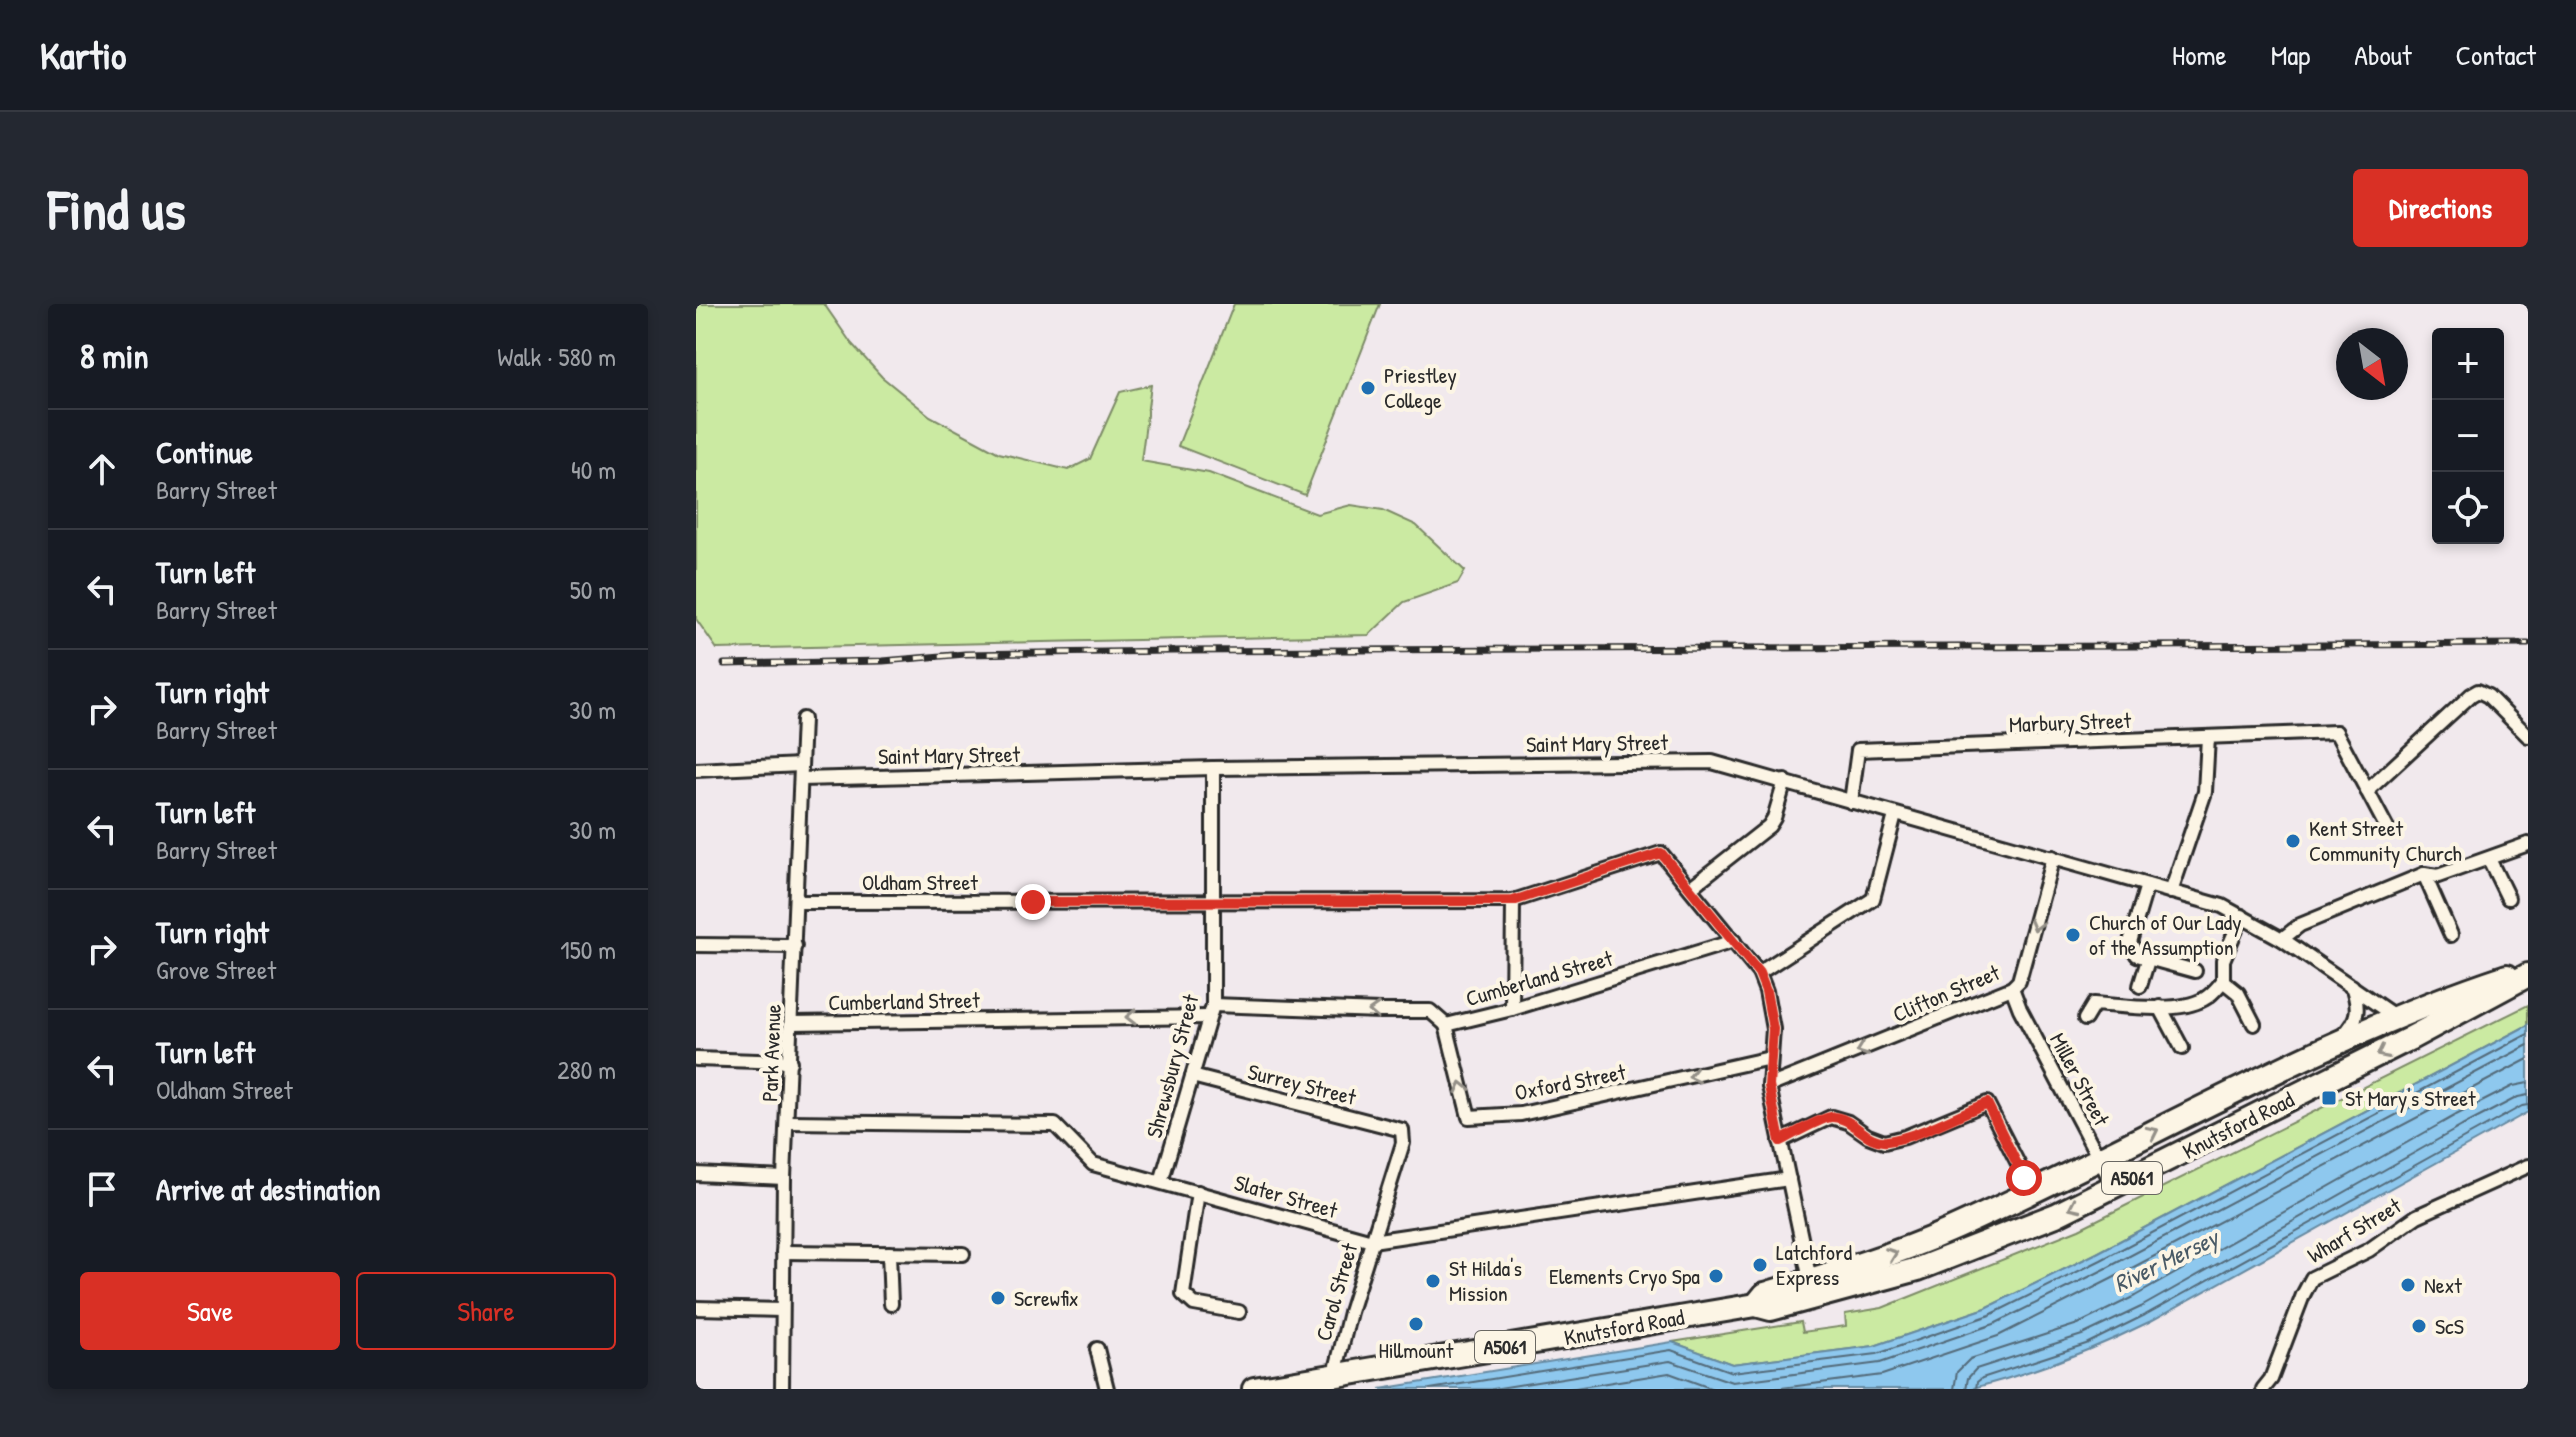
<!DOCTYPE html>
<meta charset="utf-8">
<style>
:root{--surface:#171b24;--page:#242831;--text:#f1f3f6;--muted:#9ea1a6;--line:#363941;--accent:#d93025}
body{margin:0;font-family:"Patrick Hand",sans-serif;background:var(--page);color:var(--text)}
.controls{position:absolute;right:24px;top:24px;display:grid;overflow:hidden;border-radius:8px;box-shadow:0 4px 12px #0003}
.controls button{width:72px;height:72px;display:grid;place-items:center;padding:0;border:0;border-bottom:2px solid var(--line);background:var(--surface);color:var(--text);font:40px sans-serif}
.compass{position:absolute;left:1640px;top:24px;width:72px;height:72px;border-radius:50%;background:var(--surface);box-shadow:0 4px 12px #0003;rotate:149deg}
.stop{position:absolute;width:24px;height:24px;margin:-18px;border:6px solid #d93025;border-radius:50%;background:#fff}
.stop.end{background:#d93025;border-color:#fff;box-shadow:0 2px 8px #0008}
.list{margin:0;padding:0;list-style:none}
h2{display:flex;justify-content:space-between;align-items:center;height:104px;margin:0;padding:0 32px;font-size:34px}
h2 small{font-size:26px;font-weight:400;color:var(--muted)}
.list li{display:grid;grid-template-columns:52px 1fr auto;gap:24px;align-items:center;box-sizing:border-box;height:120px;padding:0 32px;border-top:2px solid var(--line)}
.list b{display:block;font-size:30px;white-space:nowrap}
.list p{margin:0;font-size:26px;white-space:nowrap;color:var(--muted)}
.list em{font-size:26px;font-style:normal;color:var(--muted)}
.actions{display:flex;gap:16px;padding:24px 32px}
.actions a{flex:1;padding:18px 0;border:2px solid var(--accent);border-radius:8px;text-align:center;font-size:28px;color:var(--accent)}
.actions .main{background:var(--accent);color:#fff}
.icon{flex:none;width:44px;height:44px;fill:none;stroke:currentColor;stroke-width:2;stroke-linecap:round;stroke-linejoin:round}
.map{position:relative;flex:none;width:1832px;height:1085px;overflow:hidden;border-radius:8px}
header{display:flex;align-items:center;gap:48px;box-sizing:border-box;height:112px;padding:0 40px;background:var(--surface);border-bottom:2px solid var(--line)}
header strong{font-size:38px}
nav{display:flex;gap:44px;margin-inline-start:auto;font-size:28px}
.intro{display:flex;align-items:center;justify-content:space-between;box-sizing:border-box;height:192px;padding:0 48px}
h1{margin:0;font-size:56px}
.button{padding:20px 36px;border-radius:8px;background:var(--accent);color:#fff;font-size:28px;font-weight:700}
main{display:flex;gap:48px;padding:0 48px}
aside{flex:1;background:var(--surface);border-radius:8px;box-shadow:0 4px 12px #0003}
.map>svg:first-child{display:block}
</style>
<header>
<strong>Kartio</strong>
<nav><a>Home</a><a>Map</a><a>About</a><a>Contact</a></nav>
</header>
<div class="intro"><h1>Find us</h1><a class="button">Directions</a></div>
<main>
<aside>
<h2>8 min<small>Walk · 580 m</small></h2>
<ul class="list">
<li><svg class="icon" aria-label="ahead" viewBox="0 0 24 24"><path d="M12 20V5M6 11l6-6 6 6"/></svg><div><b>Continue</b><p>Barry Street</p></div><em>40 m</em></li>
<li><svg class="icon" aria-label="left" viewBox="0 0 24 24"><path d="M17 20v-9H6M10 6l-5 5 5 5"/></svg><div><b>Turn left</b><p>Barry Street</p></div><em>50 m</em></li>
<li><svg class="icon" aria-label="right" viewBox="0 0 24 24"><path d="M7 20v-9h11M14 6l5 5-5 5"/></svg><div><b>Turn right</b><p>Barry Street</p></div><em>30 m</em></li>
<li><svg class="icon" aria-label="left" viewBox="0 0 24 24"><path d="M17 20v-9H6M10 6l-5 5 5 5"/></svg><div><b>Turn left</b><p>Barry Street</p></div><em>30 m</em></li>
<li><svg class="icon" aria-label="right" viewBox="0 0 24 24"><path d="M7 20v-9h11M14 6l5 5-5 5"/></svg><div><b>Turn right</b><p>Grove Street</p></div><em>150 m</em></li>
<li><svg class="icon" aria-label="left" viewBox="0 0 24 24"><path d="M17 20v-9H6M10 6l-5 5 5 5"/></svg><div><b>Turn left</b><p>Oldham Street</p></div><em>280 m</em></li>
<li><svg class="icon" aria-label="arrive" viewBox="0 0 24 24"><path d="M6 21V4h12l-3 4 3 4H6"/></svg><div><b>Arrive at destination</b></div></li>
</ul>
<div class="actions"><a class="main">Save</a><a>Share</a></div>
</aside>
<div class="map">
<svg width="1832" height="1085" viewBox="0 0 1832 1085">
<rect width="100%" height="100%" fill="#f1e9ed"/>
<filter id="ink" filterUnits="userSpaceOnUse"><feTurbulence type="fractalNoise" baseFrequency=".0125" numOctaves="2"/><feDisplacementMap in="SourceGraphic" scale="16" xChannelSelector="R" yChannelSelector="G"/><feConvolveMatrix kernelMatrix="1 2 1 2 8 2 1 2 1" color-interpolation-filters="sRGB"/></filter>
<g filter="url(#ink)">
<g fill="#cbeaa2" stroke="#7b8a66" stroke-width="2">
<path d="M0,0h128l27,39 31,34 48,39 69,37 69,17 22,-11 30,-67 31,-7 -10,76 68,12 108,41 34,-9 32,5 33,15 49,46 -7,12 -54,19 -35,33 -652,14 -21,-30z"/>
<path d="M538,0h146l-75,191 -127,-49z"/>
<path d="M1832,701v20l-431,228 -111,55 -112,38 -142,18 -60,-22 129,-20 2,10 43,-6 -1,-12 37,-6 197,-79z"/>
</g>
<path fill="#8ec8ee" stroke="#6689a0" stroke-width="2" d="M1832,721v87l-379,210c-58,29 -117,51 -179,67h-590l292,-47 60,22 142,-18 112,-38 111,-55z"/>
<g fill="none" stroke-linecap="round" stroke-linejoin="round">
<g stroke="#536a79" stroke-width="2">
<path d="M734,1085l241,-39 61,22 145,-18 113,-39 111,-55 427,-226"/>
<path d="M797,1085l177,-28 62,21 148,-19 114,-39 111,-55 423,-224"/>
<path d="M873,1085l100,-16 44,16"/>
<path d="M1078,1085l108,-14 116,-39 113,-57 417,-220"/>
<path d="M1258,1085l3,-17 13,-13 108,-35 57,-28 321,-181 57,-29 15,-3"/>
<path d="M1270,1085l2,-11 8,-9 106,-34 59,-28 321,-181 56,-29 10,-2"/>
<path d="M1280,1085l1,-7 5,-4 104,-34 59,-29 377,-209 6,-1"/>
</g>
<defs>
<g id="street">
<path d="M0,466l105,-5"/>
<path d="M105,475l412,-11 499,-6 510,144 60,33 118,81"/>
<path d="M1671,487l104,-96 7,-4 10,5 40,40"/>
<path d="M1155,498l7,-52 478,-18 52,98"/>
<path d="M1793,555l19,39"/>
<path d="M1728,570l27,61"/>
<path d="M1451,581l-17,57 7,13 58,16"/>
<path d="M994,584l79,-62 5,-8 11,-37"/>
<path d="M1475,588l34,-100 3,-55"/>
<path d="M100,598l717,-1 148,-48 98,120 7,18 7,38 -4,57 41,194"/>
<path d="M1586,635l18,-14 124,-51 14,2 90,-32"/>
<path d="M0,641l99,1"/>
<path d="M1063,669l114,-74 22,-84"/>
<path d="M1527,677l15,12 16,31"/>
<path d="M1444,682l8,-26"/>
<path d="M1316,684l8,21 94,178"/>
<path d="M517,701l167,6h50l16,14"/>
<path d="M1464,703l22,41"/>
<path d="M816,705l1,-108"/>
<path d="M1389,715l9,-15c31,2 83,10 110,-5 8,-4 13,-11 19,-18v-21l19,-44"/>
<path d="M96,719l417,-6"/>
<path d="M750,721l23,92 52,-3 249,-56"/>
<path d="M750,721l66,-16 222,-68"/>
<path d="M1647,731c17,-16 16,-29 9,-49"/>
<path d="M0,755l94,3"/>
<path d="M496,772l210,54 1,13 -53,169 -15,62"/>
<path d="M1073,782l243,-98 7,-7 34,-124"/>
<path d="M92,818l267,3 38,39 279,77 417,-62"/>
<path d="M1084,837l51,-24 17,5 20,14 16,6 21,-5 82,-34 45,88"/>
<path d="M0,870l88,4"/>
<path d="M465,878l52,-177v-237"/>
<path d="M502,888l-15,102 11,10 45,8"/>
<path d="M87,948l180,2"/>
<path d="M193,949l2,51"/>
<path d="M0,1004l85,2"/>
<path d="M401,1045l10,40"/>
<path d="M86,1085l2,-211 19,-459"/>
<path d="M1567,1085l8,-10 32,-84 9,-17 57,-28 48,-34 111,-50"/>
</g>
<g id="highway">
<path d="M1060,1001l9,-11c62,-19 124,-37 183,-63 187,-83 364,-191 559,-255"/>
<path d="M558,1085l502,-84 15,4 147,-40 138,-54 353,-176 119,-64"/>
</g>
</defs>
<use href="#street" stroke="#2b2b2b" stroke-width="18"/>
<use href="#highway" stroke="#2b2b2b" stroke-width="28"/>
<use href="#street" stroke="#fcf5e5" stroke-width="12"/>
<use href="#highway" stroke="#fcf5e5" stroke-width="22"/>
<defs>
<path id="rail" d="M28,360l159,-3 82,-7 206,-3 1357,-7"/>
</defs>
<use href="#rail" stroke="#2b2b2b" stroke-width="7"/>
<use href="#rail" stroke="#fcf5e5" stroke-width="4" stroke-dasharray="12" stroke-linecap="butt"/>
</g>
<defs><path id="oneway-chevron" d="M-2-3.5L2.5 0L-2 3.5" fill="none" stroke-width="1.6" stroke-linecap="round" stroke-linejoin="round" transform="scale(2)"/></defs>
<g stroke="#949088">
<use href="#oneway-chevron" transform="translate(1340 621) rotate(105)"/>
<use href="#oneway-chevron" transform="translate(678 707) rotate(-178)"/>
<use href="#oneway-chevron" transform="translate(435 713) rotate(180)"/>
<use href="#oneway-chevron" transform="translate(1166 746) rotate(159)"/>
<use href="#oneway-chevron" transform="translate(1686 749) rotate(153)"/>
<use href="#oneway-chevron" transform="translate(998 772) rotate(167)"/>
<use href="#oneway-chevron" transform="translate(766 783) rotate(-103)"/>
<use href="#oneway-chevron" transform="translate(1457 828) rotate(-26)"/>
<use href="#oneway-chevron" transform="translate(1378 902) rotate(155)"/>
<use href="#oneway-chevron" transform="translate(1196 950) rotate(-21)"/>
</g>
</g>
<g fill="none" stroke-linecap="round" stroke-linejoin="round" filter="url(#ink)">
<path stroke="#d93025" stroke-width="10" d="M337,598l480,-1 148,-48 98,120 7,18 7,38 -4,57 11,55c12,-6 40,-23 51,-24 22,-1 35,27 56,24 32,-4 70,-26 100,-38l37,75"/>
</g>
<g fill="#1f6fb2" stroke="#fcf5e5" stroke-width="3">
<circle cx="672" cy="84" r="8"/>
<circle cx="1597" cy="537" r="8"/>
<circle cx="1377" cy="631" r="8"/>
<rect x="1625" y="786" width="16" height="16" rx="4"/>
<circle cx="1064" cy="961" r="8"/>
<circle cx="1020" cy="972" r="8"/>
<circle cx="737" cy="977" r="8"/>
<circle cx="1712" cy="981" r="8"/>
<circle cx="302" cy="994" r="8"/>
<circle cx="720" cy="1020" r="8"/>
<circle cx="1723" cy="1022" r="8"/>
</g>
<g text-anchor="middle" stroke-width="8" stroke-linejoin="round" paint-order="stroke">
<g fill="#fcf5e5" stroke="#6a6863" stroke-width="2">
<rect x="1406" y="858" width="60" height="32" rx="6"/>
<rect x="779" y="1027" width="60" height="32" rx="6"/>
</g>
<g font-size="20" font-weight="bold" fill="#2b2b2b">
<text x="1436" y="881">A5061</text>
<text x="809" y="1050">A5061</text>
</g>
<g font-size="22" fill="#2b2b2b" stroke="#fcf5e5" text-anchor="start">
<text x="688" y="79">Priestley<tspan x="688" dy="25">College</tspan></text>
<text x="1613" y="532">Kent Street<tspan x="1613" dy="25">Community Church</tspan></text>
<text x="1393" y="626">Church of Our Lady<tspan x="1393" dy="25">of the Assumption</tspan></text>
<text x="1649" y="802">St Mary's Street</text>
<text x="1080" y="956">Latchford<tspan x="1080" dy="25">Express</tspan></text>
<text x="753" y="972">St Hilda's<tspan x="753" dy="25">Mission</tspan></text>
<text x="1004" y="980" text-anchor="end">Elements Cryo Spa</text>
<text x="1728" y="989">Next</text>
<text x="318" y="1002">Screwfix</text>
<text x="1739" y="1030">ScS</text>
<text x="720" y="1054" text-anchor="middle">Hillmount</text>
</g>
<g font-size="22" fill="#2b2b2b" stroke="#fcf5e5">
<text transform="translate(1374 418) rotate(-2)" y="8">Marbury Street</text>
<text transform="translate(901 439) rotate(-1)" y="8">Saint Mary Street</text>
<text transform="translate(253 451) rotate(-1)" y="8">Saint Mary Street</text>
<text x="224" y="586">Oldham Street</text>
<text transform="translate(843 674) rotate(-16)" y="8">Cumberland Street</text>
<text transform="translate(1250 689) rotate(-23)" y="8">Clifton Street</text>
<text transform="translate(208 697) rotate(-1)" y="8">Cumberland Street</text>
<text transform="translate(75 749) rotate(-88)" y="8">Park Avenue</text>
<text transform="translate(476 762) rotate(-75)" y="8">Shrewsbury Street</text>
<text transform="translate(1384 775) rotate(62)" y="8">Miller Street</text>
<text transform="translate(874 778) rotate(-11)" y="8">Oxford Street</text>
<text transform="translate(606 780) rotate(14)" y="8">Surrey Street</text>
<text transform="translate(1542 821) rotate(-27)" y="8">Knutsford Road</text>
<text transform="translate(590 892) rotate(16)" y="8">Slater Street</text>
<text transform="translate(1658 926) rotate(-31)" y="8">Wharf Street</text>
<text transform="translate(640 988) rotate(-74)" y="8">Carol Street</text>
<text transform="translate(928 1023) rotate(-10)" y="8">Knutsford Road</text>
</g>
<g font-size="24" font-style="italic" fill="#495a66" stroke="#fcf5e5">
<text transform="translate(1470 957) rotate(-26)" y="8">River Mersey</text>
</g>
</g>
</svg>
<div class="controls">
<button>+</button>
<button>−</button>
<button><svg class="icon" aria-label="locate" viewBox="0 0 24 24"><circle cx="12" cy="12" r="6"/><path d="M12 2v4M12 18v4M2 12h4M18 12h4"/></svg></button>
</div>
<svg class="compass" viewBox="-18 -18 36 36"><path d="M0-13l5 13h-10z" fill="#e53935"/><path d="M0 13l5-13h-10z" fill="#9ea1a6"/></svg>
<div class="stop" style="left:1328px;top:874px"></div>
<div class="stop end" style="left:337px;top:598px"></div>
</div>
</main>
